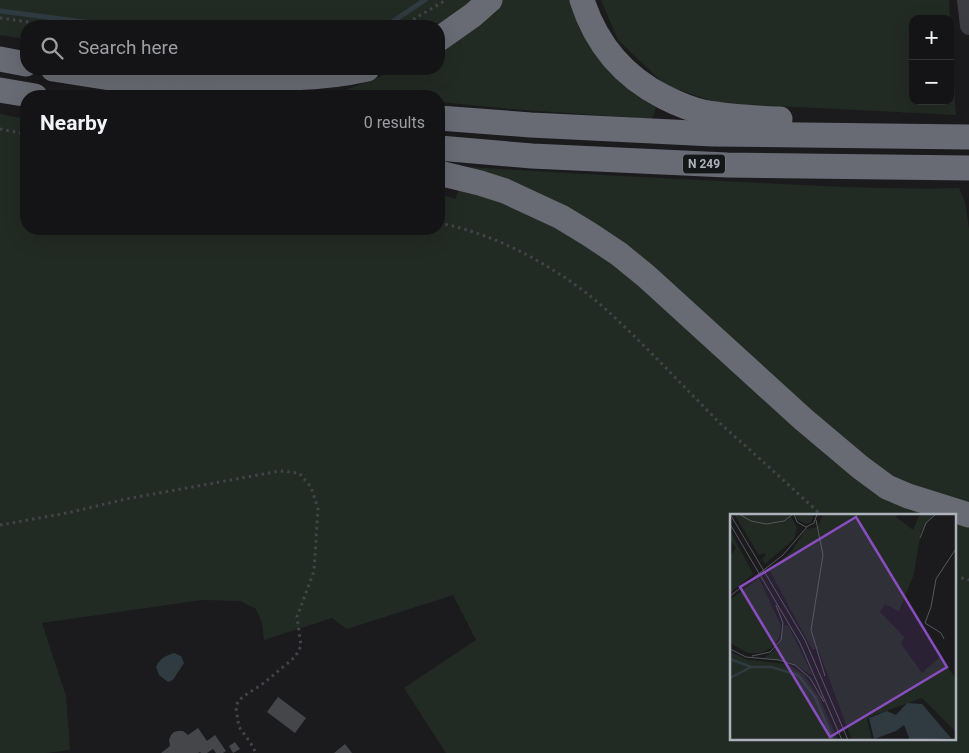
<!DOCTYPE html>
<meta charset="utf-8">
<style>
:root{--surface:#141416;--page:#212123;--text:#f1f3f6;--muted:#9d9ea1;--line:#333335}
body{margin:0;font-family:Roboto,sans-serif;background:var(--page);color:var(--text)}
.controls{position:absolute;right:15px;top:15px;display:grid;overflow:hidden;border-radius:10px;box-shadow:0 5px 20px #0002}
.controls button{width:45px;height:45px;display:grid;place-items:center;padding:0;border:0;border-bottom:1px solid var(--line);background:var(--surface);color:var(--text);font:25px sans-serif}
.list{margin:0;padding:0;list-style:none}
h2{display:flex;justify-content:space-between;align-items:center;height:65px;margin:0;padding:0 20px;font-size:21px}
h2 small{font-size:16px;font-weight:400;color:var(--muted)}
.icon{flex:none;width:28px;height:28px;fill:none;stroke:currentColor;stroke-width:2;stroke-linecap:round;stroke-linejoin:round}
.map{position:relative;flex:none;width:969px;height:753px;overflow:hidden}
.search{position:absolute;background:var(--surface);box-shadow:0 5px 20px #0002;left:20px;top:20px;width:425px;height:55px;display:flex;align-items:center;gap:12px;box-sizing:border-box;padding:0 18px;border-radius:20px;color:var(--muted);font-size:19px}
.panel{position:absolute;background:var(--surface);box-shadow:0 5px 20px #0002;left:20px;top:90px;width:425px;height:145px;border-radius:20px}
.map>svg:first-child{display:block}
</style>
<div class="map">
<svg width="969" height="753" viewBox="0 0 969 753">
<rect width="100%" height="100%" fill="#1b1b1d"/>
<g fill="#222b23" fill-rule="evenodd">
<path d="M0,0h472l-5,6 -33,20h-408v13l-26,-4z"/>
<path d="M499,0h76l83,102 -6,17 -140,-10 -73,-7v-6h-65l-36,-3 43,-17 13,-7h45v-24z"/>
<path d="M601,0h348l1,19h-37v82h37v-80l6,94 -238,-12 -53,-18 -47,-45z"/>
<path d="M0,114l26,5v110h413v-35l16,5 13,-32c92,6 183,11 275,15 73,4 144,8 216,6l6,14 4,27v524h-523l-42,-65 72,-48 -23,-45 -106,34 -15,-11 -68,22 -2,-17 -6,-14 -16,-8 -38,-1 -160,23 24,73 4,54 -23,3h-47zM732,516h223v223h-223z"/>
</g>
<path fill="#303a41" d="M174,653l7,3 3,7 -11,17 -5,2 -9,-7 -3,-8c4,-9 9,-11 18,-14z"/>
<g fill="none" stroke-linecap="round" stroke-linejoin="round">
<g stroke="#303a41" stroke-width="5">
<path d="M0,11l115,15"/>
<path d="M386,26l39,-26"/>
</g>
</g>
<g fill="#45464a">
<path d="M278,697l28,21 -11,15 -28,-21z"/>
<path d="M198,728l9,13 8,-6 11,16 -3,2h-7l-3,-4 -6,4h-6l-1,-1 -2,1h-37l9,-7 -1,-6 2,-5 3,-3 4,-1h5l5,4z"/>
<path d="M235,742l5,7 -7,4 -4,-7z"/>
<path d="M345,744l7,9h-18z"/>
</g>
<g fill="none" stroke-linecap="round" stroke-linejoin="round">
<g stroke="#424449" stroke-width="3" stroke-dasharray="2.5 4" stroke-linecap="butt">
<path d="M0,18l58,8"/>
<path d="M402,26l44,-26"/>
<path d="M0,129l26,5"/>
<path d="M439,223c52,10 104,37 146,69 15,11 29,25 43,38 29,28 56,57 85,86 11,12 24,22 36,33 24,22 49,44 73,67"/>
<path d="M0,525l67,-12 59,-14 154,-28 19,2 12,14 7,22 -4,62 -17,46 4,29 -6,11 -31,26 -20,13 -6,5 -2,7 3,19 11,15 6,11"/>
<path d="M955,576l14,4"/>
</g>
<path stroke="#3c3d42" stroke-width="18" d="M966,0l3,26"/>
<g stroke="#686b73" stroke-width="25">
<path d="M582,0c14,44 40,76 82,97 12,6 25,12 39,15 25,5 51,6 77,7"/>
<path d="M439,39l34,-24 17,-15"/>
<path d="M0,59l26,5"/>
<path d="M53,69l95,15 93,12"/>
<path d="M146,69c25,4 50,5 76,7 48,3 97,4 145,-7"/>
<path d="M0,90l35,6"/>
<path d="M439,118l92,7 182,9 256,3"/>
<path d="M439,148l93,8 195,9 242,3"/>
<path d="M439,173l41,10 25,8 56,26 28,17 30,20 27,22 157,143 57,48 27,20 21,9 61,19"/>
</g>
</g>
<g text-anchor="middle" stroke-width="4" stroke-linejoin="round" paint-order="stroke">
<rect fill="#151618" stroke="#7f838b" stroke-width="1" x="683" y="154.5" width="42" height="19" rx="4"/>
<g font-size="12" font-weight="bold" fill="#adb2bc">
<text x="704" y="168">N 249</text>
</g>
</g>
<g transform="translate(730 514)">
<rect width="226" height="226" fill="#1b1b1d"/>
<path d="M4,0h56l7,14 -3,11 -29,25 -3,-5 4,-4 -2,-2 -5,2zM66,0h18l-3,8 -5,2 -8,-4zM93,0h74l-1,3 17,13 7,-16h14l-13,17 -7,43 -15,37 -14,-7 -5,8 24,25 -3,7 21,29 18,-16 16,22v53l-34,-34 -53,19 -2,3 5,20h-20l-34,-91h-6l-42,-78 21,-19 15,-23 12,-2zM0,16l23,44 -23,19v-37l6,-8 -6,-8zM29,64l22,48 -2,12 -8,10 -10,5h-13l-18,-10v-43zM58,111l11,23 14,28 -23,-14 -26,-4 14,-11 6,-21zM0,138l18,8 39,4 17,11 15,22 19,43h-108z" fill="#222b23"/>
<path d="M177,189l15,1 29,34 -41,2 -6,-15 -8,6 -22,8 -5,-21 18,-7 9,4z" fill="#303a41"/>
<path fill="none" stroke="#303a41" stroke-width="2.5" d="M0,145l21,8 -21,11M21,153h20l27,8 17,22 18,43"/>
<path fill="none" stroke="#55575d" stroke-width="1" d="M0,0l75,126 43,100M9,0l12,7 15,3 18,-3 9,-7M64,0l3,8 9,5 8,-4 3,-9M86,6l7,35 -12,75 14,46M0,10l70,119 42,97M190,24l6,-15 10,-9M0,82l53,-41 24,-28M214,125l-3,-6 -16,-10 6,-16 5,-28 21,-32M0,135l16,8 33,3 16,5 15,13 14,24M22,142l18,-4 11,-12 2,-17 -7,-18"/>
<path fill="#884ebe" fill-opacity="0.15" stroke="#884ebe" stroke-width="2.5" d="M126,3l91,150 -117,70 -90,-150z"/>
<rect width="226" height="226" fill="none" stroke="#adb2bc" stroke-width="2.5"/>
</g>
</svg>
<div class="controls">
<button>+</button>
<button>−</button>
</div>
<div class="search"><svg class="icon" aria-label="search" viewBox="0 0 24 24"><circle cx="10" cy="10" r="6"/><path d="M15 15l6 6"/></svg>Search here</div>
<section class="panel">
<h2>Nearby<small>0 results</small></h2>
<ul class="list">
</ul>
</section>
</div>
